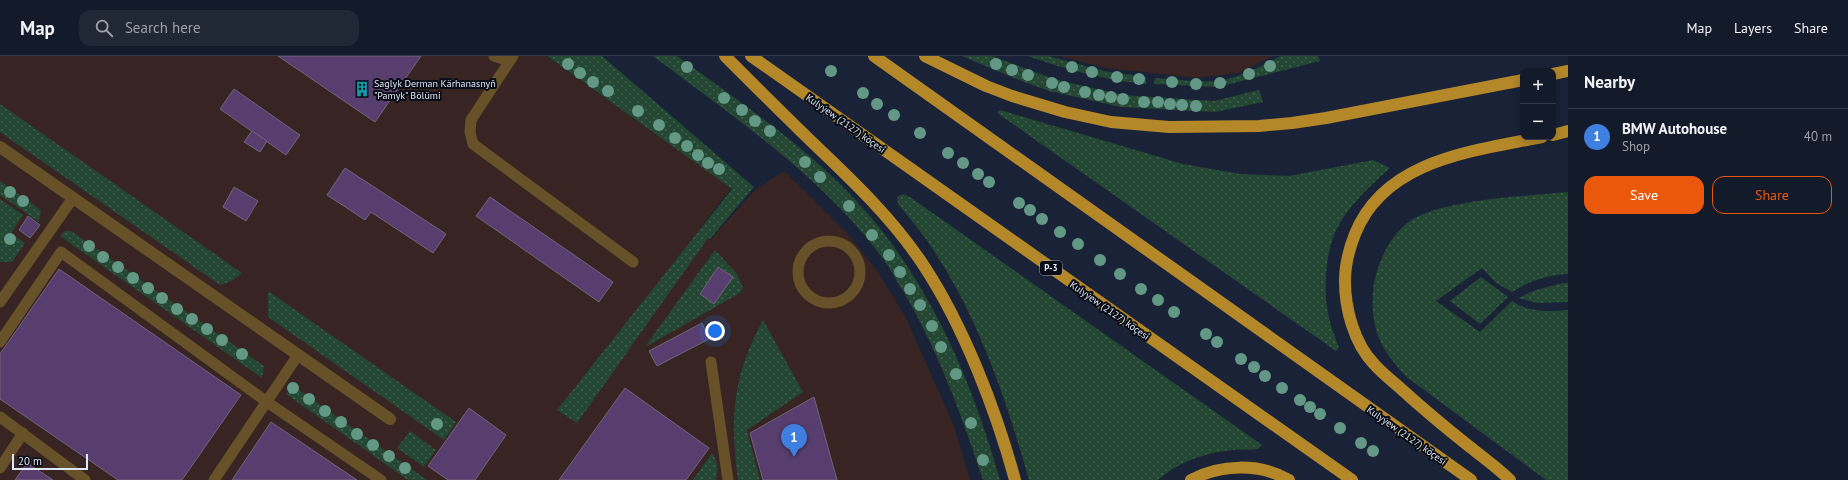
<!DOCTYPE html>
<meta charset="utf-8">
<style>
:root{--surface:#131a29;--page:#202735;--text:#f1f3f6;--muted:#9da1a8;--line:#323846;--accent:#ea580c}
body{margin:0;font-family:"PT Sans",sans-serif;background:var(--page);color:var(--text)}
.controls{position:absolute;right:12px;top:12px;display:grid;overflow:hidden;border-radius:8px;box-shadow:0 2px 10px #0003}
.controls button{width:36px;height:36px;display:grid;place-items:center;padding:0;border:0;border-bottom:1px solid var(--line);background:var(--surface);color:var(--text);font:20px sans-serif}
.scale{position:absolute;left:12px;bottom:10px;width:76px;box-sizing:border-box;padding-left:4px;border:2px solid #dfe6f4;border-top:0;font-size:11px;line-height:14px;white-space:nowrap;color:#dfe6f4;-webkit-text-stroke:3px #080c15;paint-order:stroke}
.you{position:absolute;left:715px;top:275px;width:14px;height:14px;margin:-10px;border:3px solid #fff;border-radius:50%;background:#1a73e8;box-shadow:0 0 0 6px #1a73e833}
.badge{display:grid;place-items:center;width:26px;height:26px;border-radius:50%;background:var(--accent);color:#fff;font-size:13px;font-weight:700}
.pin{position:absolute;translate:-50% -33px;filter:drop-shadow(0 1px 2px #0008)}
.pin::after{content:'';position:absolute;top:21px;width:14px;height:12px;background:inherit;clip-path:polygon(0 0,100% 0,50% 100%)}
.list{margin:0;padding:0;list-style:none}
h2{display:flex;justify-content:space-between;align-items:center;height:52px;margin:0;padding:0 16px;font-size:17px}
h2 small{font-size:13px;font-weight:400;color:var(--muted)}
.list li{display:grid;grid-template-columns:26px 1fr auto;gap:12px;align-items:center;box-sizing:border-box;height:56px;padding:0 16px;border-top:1px solid var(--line)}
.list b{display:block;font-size:15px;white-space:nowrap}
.list p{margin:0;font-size:13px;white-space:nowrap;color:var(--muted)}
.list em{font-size:13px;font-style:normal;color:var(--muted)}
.actions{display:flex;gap:8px;padding:12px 16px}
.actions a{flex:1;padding:9px 0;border:1px solid var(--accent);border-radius:12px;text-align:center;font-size:14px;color:var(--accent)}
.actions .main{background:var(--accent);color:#fff}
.icon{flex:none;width:22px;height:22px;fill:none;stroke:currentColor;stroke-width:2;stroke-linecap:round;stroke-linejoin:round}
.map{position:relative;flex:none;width:1568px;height:424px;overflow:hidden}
header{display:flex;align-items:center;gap:24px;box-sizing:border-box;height:56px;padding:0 20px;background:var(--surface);border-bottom:1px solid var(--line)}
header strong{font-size:19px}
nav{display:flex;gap:22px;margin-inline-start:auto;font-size:14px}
.search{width:280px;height:36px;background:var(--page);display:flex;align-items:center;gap:10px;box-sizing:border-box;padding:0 14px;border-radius:12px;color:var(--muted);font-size:15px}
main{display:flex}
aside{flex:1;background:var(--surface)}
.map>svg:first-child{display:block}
</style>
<header>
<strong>Map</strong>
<div class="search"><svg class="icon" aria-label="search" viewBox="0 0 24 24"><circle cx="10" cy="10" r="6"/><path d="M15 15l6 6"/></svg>Search here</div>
<nav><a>Map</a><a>Layers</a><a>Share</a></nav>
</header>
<main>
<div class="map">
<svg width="1568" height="424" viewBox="0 0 1568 424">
<defs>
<pattern id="grass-dots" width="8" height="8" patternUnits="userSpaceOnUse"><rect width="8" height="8" fill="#234733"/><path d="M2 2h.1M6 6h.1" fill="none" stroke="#426251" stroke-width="1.8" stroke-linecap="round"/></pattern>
</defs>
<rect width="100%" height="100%" fill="#192237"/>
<g fill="#382422">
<path d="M0,0h546l185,132 -31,40 10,12 44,-49 30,-20 64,63 30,38 28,46 48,108 16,54h-970z"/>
<path d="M1059,0h214l-35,17 -40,5 -92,-10z"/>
</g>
<g fill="url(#grass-dots)">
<path d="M547,0h55l152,131 -44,52 -2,-1 -131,185 -20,-13 175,-221z"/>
<path d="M653,0h24c56,41 114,80 164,129 81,79 129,188 159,295h-17c-22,-66 -45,-130 -80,-189 -7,-10 -12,-22 -19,-31 -61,-84 -150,-142 -231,-204z"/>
<path d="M962,0h30l62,23 69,16 91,6 45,-11 4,12 -48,10 -94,-5 -72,-16 -35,-13z"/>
<path d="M1028,0h20l56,15 42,6v7c-41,-4 -79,-14 -118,-28z"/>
<path d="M1281,0h37l2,5 -102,26 -64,-3 1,-6c20,1 42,5 62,3 23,-3 44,-15 64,-25z"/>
<path d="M0,48l242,169 -10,8 -12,4 -220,-153z"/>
<path d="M1000,54l183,54 57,10 49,2 84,-16 17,8c-21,19 -47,42 -57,70 -7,18 -9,50 -6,69 2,14 7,28 12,41l-3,3 -336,-236 -3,-3z"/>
<path d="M0,125l41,29 -2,12 -39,-27z"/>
<path d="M1568,136v82c-21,1 -39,7 -56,18l-16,-9 -14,-15 -46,33 44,31 32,-31c15,11 38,11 56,9v170h-22l-138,-102c-26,-26 -38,-48 -35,-86 2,-25 16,-57 37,-71 33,-22 117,-25 158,-29z"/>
<path d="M903,138l7,3 352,248 -4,4c-8,1 -16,0 -25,1 -26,2 -55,12 -75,30h-129c-23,-82 -51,-164 -99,-235 -9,-14 -21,-27 -32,-41l-1,-7z"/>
<path d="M0,143l23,16 -12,18 14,10 -13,19h-12z"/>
<path d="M65,175h6l193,135 -2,12 -202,-142z"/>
<path d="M715,194l22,24 6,14 -3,5 -93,53v-2z"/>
<path d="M1481,221l27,20 -28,27 -30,-23z"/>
<path d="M1563,227h5v19l-31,1 -19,-5 18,-8z"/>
<path d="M268,235l188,131 -12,18 -176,-123z"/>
<path d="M763,264l40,72 -56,38 13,50h-22c-8,-64 -6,-102 25,-160z"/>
<path d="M295,331l132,93h-19l-122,-86 4,-5z"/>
<path d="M410,375l26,19 -12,17 -27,-19z"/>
<path d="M712,397c6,7 6,18 4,27h-23z"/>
</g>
<g fill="#583e6e" stroke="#70647d">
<path d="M278,0h143l-46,66z"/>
<path d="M234,33l66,46 -14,20 -66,-46z"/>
<path d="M252,75l15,10 -7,11 -16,-10z"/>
<path d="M345,112l101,66 -13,19 -62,-41 -6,8 -38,-25z"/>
<path d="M234,131l24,14 -12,20 -23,-14z"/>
<path d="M490,141l123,85 -14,20 -123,-86z"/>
<path d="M28,160l12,9 -10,13 -11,-8z"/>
<path d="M718,211l15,10 -19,27 -14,-10z"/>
<path d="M59,213l182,126 -59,85h-64l-118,-81v-45z"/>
<path d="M702,267l7,16 -52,27 -8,-15z"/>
<path d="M625,332l84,60 -23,32h-127z"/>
<path d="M814,341l23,83h-74l-13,-47z"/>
<path d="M469,352l37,27 -31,45h-27l-20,-14z"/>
<path d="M271,366l86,58h-125z"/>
<path d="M27,407l26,17h-38z"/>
</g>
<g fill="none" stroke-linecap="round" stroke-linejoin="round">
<g stroke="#675128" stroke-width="11">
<path d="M494,0l9,3h8l2,-3"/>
<path d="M511,3l-40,61 -1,12 3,12 160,118"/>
<circle cx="829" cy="216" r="31"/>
<path d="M0,246l73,-104"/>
<path d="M0,286l61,-90 206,150 114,78"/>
<path d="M711,306l17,118"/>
<path d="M0,361l85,63"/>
<path d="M0,412l23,-35"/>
<path d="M214,424l84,-125"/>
</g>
<path stroke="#675128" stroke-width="12" d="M0,91l390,272"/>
<g stroke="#b48729" stroke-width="12">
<path d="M725,0c29,29 58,58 88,87 40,38 81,77 111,123 40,61 72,144 91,214"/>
<path d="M751,0l601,424"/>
<path d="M874,0l597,424"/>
<path d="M925,0l61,30 26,10 53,16 46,10 58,5 90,-1 33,-3 34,-5 197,-38"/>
<path d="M1553,18l15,-3"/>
<path d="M1553,79l15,-4"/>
<path d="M1191,424c29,-16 69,-17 98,0"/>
<path d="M1510,424c-12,-12 -26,-22 -40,-33 -24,-19 -48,-39 -71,-60 -8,-7 -17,-14 -25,-23 -20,-21 -29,-55 -29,-83 0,-17 4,-32 10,-47 30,-75 119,-83 187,-97"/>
</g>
</g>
<g fill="#629885">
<circle cx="568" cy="8" r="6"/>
<circle cx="996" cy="8" r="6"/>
<circle cx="1270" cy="10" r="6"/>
<circle cx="687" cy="11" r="6"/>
<circle cx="1072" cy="11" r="6"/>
<circle cx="1012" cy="14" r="6"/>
<circle cx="831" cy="15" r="6"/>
<circle cx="1092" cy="16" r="6"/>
<circle cx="580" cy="17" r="6"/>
<circle cx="1249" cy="18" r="6"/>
<circle cx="1028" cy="19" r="6"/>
<circle cx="1117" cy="21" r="6"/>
<circle cx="1139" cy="23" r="6"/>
<circle cx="593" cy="26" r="6"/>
<circle cx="1172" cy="26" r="6"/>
<circle cx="1052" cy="27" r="6"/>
<circle cx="1220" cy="27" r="6"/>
<circle cx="1196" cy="28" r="6"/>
<circle cx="1064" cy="31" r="6"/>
<circle cx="608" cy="35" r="6"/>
<circle cx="1085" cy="36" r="6"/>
<circle cx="863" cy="37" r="6"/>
<circle cx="1099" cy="39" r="6"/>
<circle cx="1111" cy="41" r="6"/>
<circle cx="724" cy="42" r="6"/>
<circle cx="1123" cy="43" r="6"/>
<circle cx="1144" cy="46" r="6"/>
<circle cx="1158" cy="46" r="6"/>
<circle cx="877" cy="48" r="6"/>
<circle cx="1170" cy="48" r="6"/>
<circle cx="1182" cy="49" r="6"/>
<circle cx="1196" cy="50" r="6"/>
<circle cx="742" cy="54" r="6"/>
<circle cx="638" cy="55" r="6"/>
<circle cx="894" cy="59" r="6"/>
<circle cx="755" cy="65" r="6"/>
<circle cx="659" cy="69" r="6"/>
<circle cx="770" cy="75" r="6"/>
<circle cx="920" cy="77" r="6"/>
<circle cx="675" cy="82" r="6"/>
<circle cx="687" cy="90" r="6"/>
<circle cx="948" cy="97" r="6"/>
<circle cx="698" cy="99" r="6"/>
<circle cx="805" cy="106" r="6"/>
<circle cx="708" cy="107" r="6"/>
<circle cx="963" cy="107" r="6"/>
<circle cx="719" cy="113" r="6"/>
<circle cx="978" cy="118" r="6"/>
<circle cx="820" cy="121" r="6"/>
<circle cx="989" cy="126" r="6"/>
<circle cx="10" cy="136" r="6"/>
<circle cx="23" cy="145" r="6"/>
<circle cx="1019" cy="147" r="6"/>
<circle cx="849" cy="150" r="6"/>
<circle cx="1030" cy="154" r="6"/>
<circle cx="1042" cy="163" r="6"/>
<circle cx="1060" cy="176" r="6"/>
<circle cx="872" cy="179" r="6"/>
<circle cx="10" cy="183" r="6"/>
<circle cx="1078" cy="188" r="6"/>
<circle cx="89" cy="190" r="6"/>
<circle cx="889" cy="199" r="6"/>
<circle cx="103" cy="201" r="6"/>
<circle cx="1100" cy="204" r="6"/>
<circle cx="118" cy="211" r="6"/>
<circle cx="900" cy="216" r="6"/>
<circle cx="1120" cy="218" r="6"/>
<circle cx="133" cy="222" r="6"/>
<circle cx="148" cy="232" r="6"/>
<circle cx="910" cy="233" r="6"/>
<circle cx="1141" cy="233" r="6"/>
<circle cx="162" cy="242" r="6"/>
<circle cx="1158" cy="244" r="6"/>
<circle cx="920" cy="249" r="6"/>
<circle cx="177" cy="253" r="6"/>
<circle cx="1174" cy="256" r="6"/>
<circle cx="192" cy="263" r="6"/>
<circle cx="932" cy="270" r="6"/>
<circle cx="207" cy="273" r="6"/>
<circle cx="1206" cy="278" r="6"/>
<circle cx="222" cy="284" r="6"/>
<circle cx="1217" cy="286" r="6"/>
<circle cx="941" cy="291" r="6"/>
<circle cx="242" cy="298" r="6"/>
<circle cx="1241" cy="303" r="6"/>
<circle cx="1254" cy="311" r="6"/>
<circle cx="956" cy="318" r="6"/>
<circle cx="1265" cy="320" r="6"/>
<circle cx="293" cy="332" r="6"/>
<circle cx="1282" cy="332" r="6"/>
<circle cx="309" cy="343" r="6"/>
<circle cx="1300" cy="344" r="6"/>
<circle cx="1310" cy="351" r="6"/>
<circle cx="325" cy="355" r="6"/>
<circle cx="1320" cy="358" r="6"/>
<circle cx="341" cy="366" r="6"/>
<circle cx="971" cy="367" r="6"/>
<circle cx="437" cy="368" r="6"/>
<circle cx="1340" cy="372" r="6"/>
<circle cx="357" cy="378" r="6"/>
<circle cx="1361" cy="387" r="6"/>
<circle cx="373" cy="389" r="6"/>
<circle cx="1373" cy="395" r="6"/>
<circle cx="389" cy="400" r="6"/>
<circle cx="983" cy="404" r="6"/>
<circle cx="405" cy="412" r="6"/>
</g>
<defs>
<symbol id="building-bare" viewBox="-9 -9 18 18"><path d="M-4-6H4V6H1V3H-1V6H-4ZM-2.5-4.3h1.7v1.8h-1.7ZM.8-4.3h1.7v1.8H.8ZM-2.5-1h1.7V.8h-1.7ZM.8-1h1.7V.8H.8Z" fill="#0f9aa8" stroke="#080c15" stroke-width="2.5" paint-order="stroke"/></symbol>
</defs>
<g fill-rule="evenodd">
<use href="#building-bare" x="351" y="22" width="22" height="22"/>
</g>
<g text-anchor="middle" stroke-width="4" stroke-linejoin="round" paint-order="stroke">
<rect fill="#080c15" stroke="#9ea5b1" stroke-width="1" x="1040" y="205" width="22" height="14" rx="3"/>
<g font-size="9" font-weight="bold" fill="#dfe6f4">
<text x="1051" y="215">P-3</text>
</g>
<g font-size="10" fill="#dfe6f4" stroke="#080c15" text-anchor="start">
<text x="374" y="31">Saglyk Derman Kärhanasnyň<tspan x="374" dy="12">"Pamyk" Bölümi</tspan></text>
</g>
<g font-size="10" fill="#dfe6f4" stroke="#080c15">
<text transform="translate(846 67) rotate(35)" y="4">Kulyýew (2127) köçesi</text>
<text transform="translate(1110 254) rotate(35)" y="4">Kulyýew (2127) köçesi</text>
<text transform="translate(1407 379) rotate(35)" y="4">Kulyýew (2127) köçesi</text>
</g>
</g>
</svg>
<div class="controls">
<button>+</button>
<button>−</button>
</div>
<div class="scale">20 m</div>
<div class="you"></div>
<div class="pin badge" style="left:794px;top:401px;background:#3f7fe0">1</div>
</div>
<aside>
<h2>Nearby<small></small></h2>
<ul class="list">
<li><span class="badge" style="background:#3f7fe0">1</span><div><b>BMW Autohouse</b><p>Shop</p></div><em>40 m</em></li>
</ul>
<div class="actions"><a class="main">Save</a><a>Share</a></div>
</aside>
</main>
